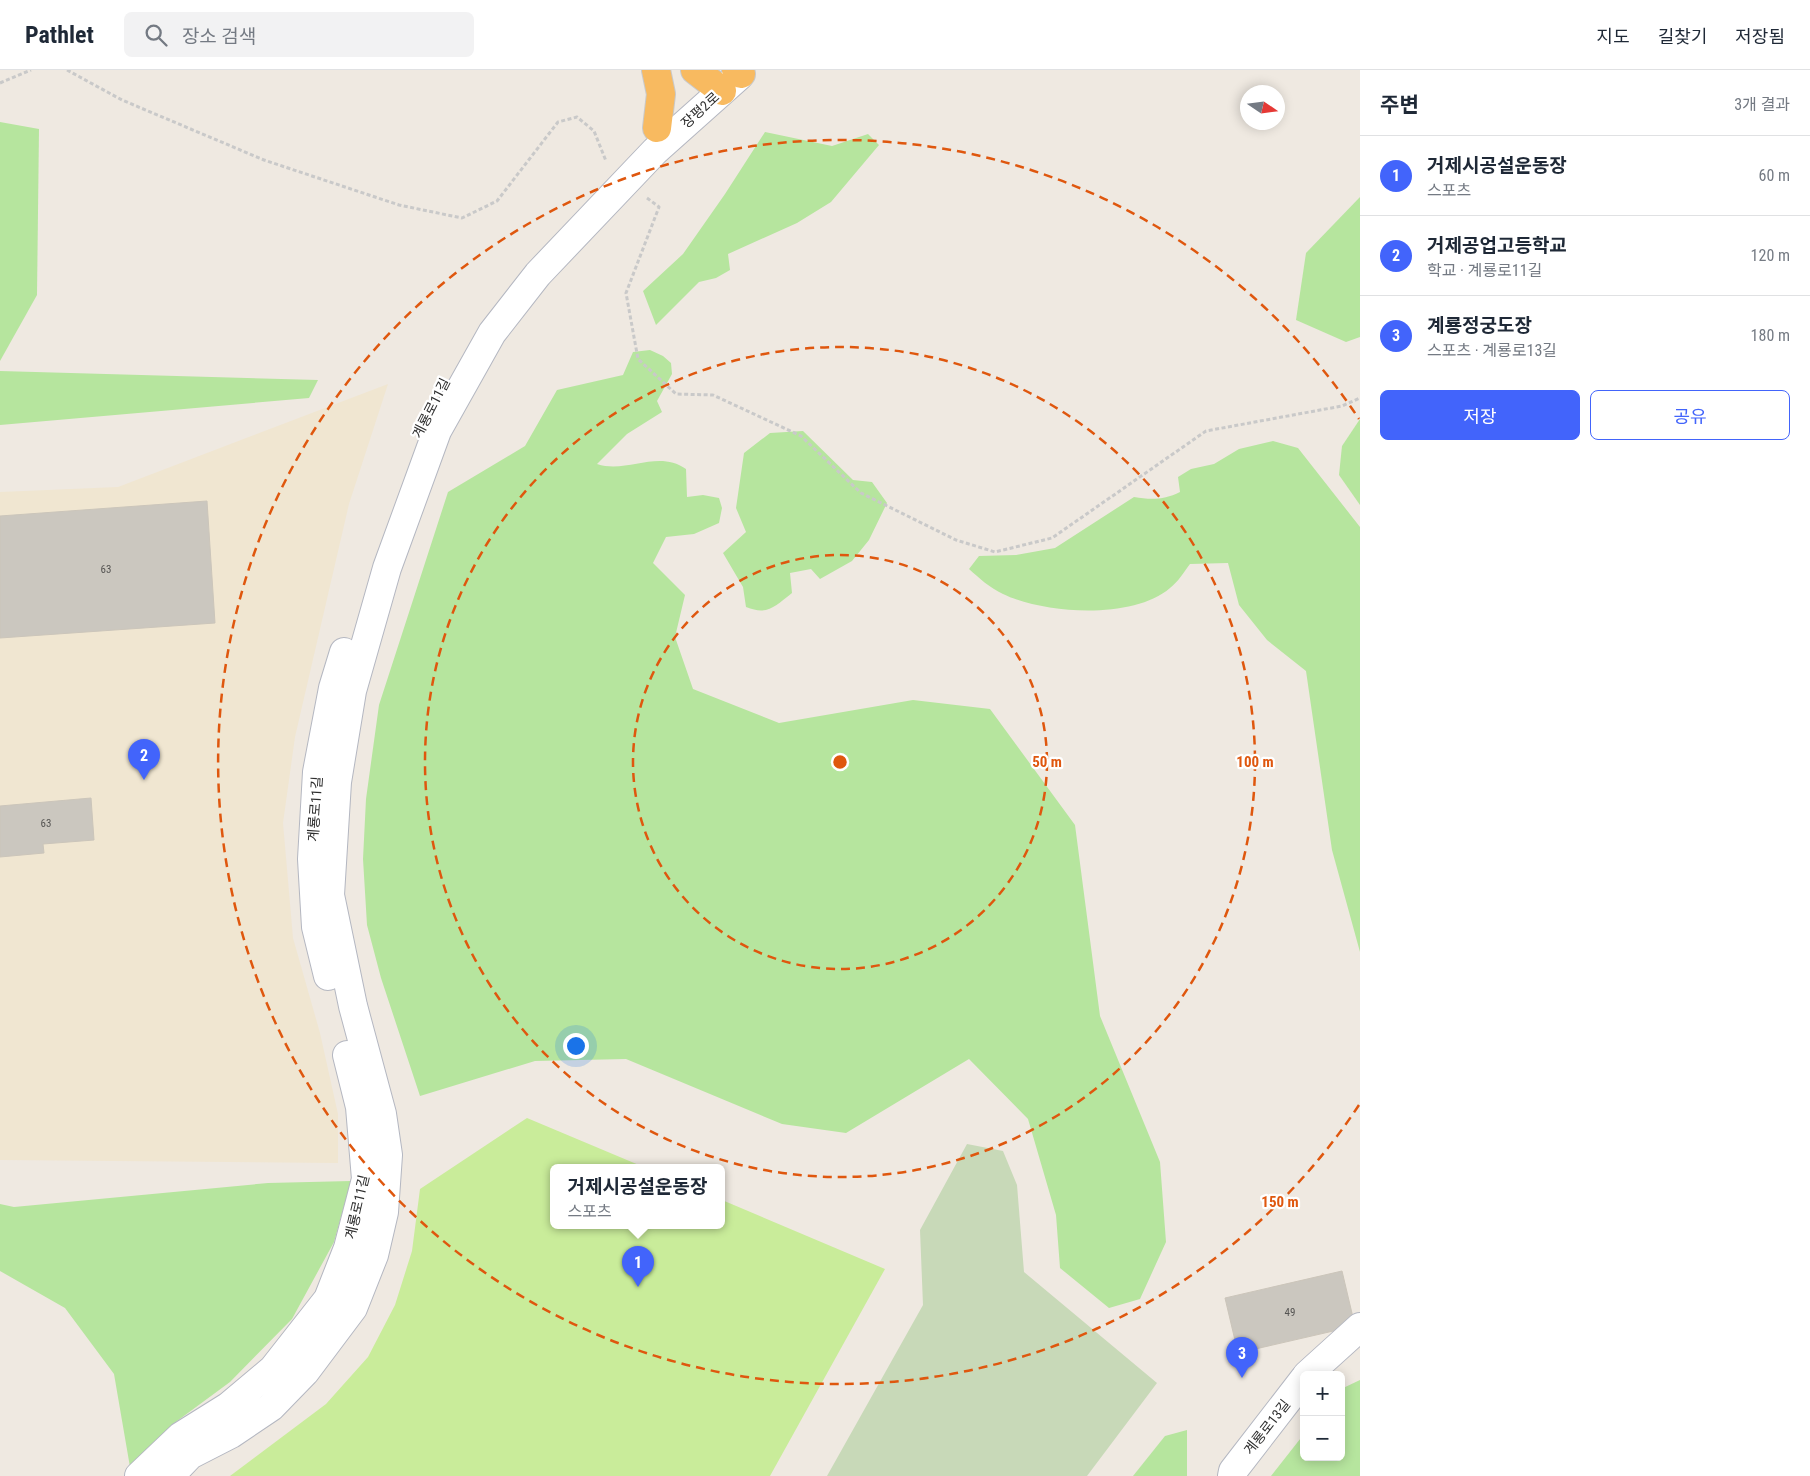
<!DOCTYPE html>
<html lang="ko">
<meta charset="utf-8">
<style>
:root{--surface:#fff;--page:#f2f2f3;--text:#1f2937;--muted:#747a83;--line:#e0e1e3;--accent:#4264fb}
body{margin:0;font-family:"Roboto Condensed","Noto Sans KR",sans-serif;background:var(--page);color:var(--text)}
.controls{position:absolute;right:15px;bottom:15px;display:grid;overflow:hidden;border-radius:8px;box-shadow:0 2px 12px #0003}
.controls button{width:45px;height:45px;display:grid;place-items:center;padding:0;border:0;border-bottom:1px solid var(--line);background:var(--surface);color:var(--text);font:25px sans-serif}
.compass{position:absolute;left:1240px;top:15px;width:45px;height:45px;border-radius:50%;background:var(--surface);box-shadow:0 2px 12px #0003;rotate:103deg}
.you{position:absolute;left:575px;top:975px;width:18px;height:18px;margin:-12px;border:4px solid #fff;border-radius:50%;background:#1a73e8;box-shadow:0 0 0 8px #1a73e833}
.badge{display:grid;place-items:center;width:32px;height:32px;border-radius:50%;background:var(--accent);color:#fff;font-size:16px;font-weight:700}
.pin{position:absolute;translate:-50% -41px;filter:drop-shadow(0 1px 2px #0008)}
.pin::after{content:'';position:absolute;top:26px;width:18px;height:15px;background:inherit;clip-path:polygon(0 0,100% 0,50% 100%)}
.popup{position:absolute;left:550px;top:1094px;width:175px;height:65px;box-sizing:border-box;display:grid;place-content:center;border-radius:8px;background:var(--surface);filter:drop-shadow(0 1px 4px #0005);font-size:16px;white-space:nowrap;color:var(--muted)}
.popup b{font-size:19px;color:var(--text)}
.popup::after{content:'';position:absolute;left:50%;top:100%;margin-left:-10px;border:10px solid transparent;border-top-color:var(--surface)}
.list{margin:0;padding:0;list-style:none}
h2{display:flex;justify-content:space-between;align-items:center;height:65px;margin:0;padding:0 20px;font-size:21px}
h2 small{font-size:16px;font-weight:400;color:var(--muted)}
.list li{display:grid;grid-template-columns:32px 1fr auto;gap:15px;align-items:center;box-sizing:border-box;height:80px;padding:0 20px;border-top:1px solid var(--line)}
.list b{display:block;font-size:19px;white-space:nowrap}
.list p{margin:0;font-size:16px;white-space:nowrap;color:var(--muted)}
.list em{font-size:16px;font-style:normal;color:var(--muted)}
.actions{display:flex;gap:10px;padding:15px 20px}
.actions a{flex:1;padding:11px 0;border:1px solid var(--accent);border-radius:8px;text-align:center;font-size:18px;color:var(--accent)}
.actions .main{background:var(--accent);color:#fff}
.icon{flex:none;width:28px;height:28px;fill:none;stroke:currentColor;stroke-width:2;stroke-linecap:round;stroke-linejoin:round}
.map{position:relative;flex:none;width:1360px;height:1406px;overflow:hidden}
header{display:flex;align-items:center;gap:30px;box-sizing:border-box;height:70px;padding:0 25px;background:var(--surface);border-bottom:1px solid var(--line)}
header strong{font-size:24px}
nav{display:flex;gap:28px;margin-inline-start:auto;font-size:18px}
.search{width:350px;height:45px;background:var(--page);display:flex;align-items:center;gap:12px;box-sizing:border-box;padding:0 18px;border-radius:8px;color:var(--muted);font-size:19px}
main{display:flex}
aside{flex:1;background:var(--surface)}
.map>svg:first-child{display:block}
</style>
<header>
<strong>Pathlet</strong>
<div class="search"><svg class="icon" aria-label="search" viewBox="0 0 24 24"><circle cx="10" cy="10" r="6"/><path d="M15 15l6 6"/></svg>장소 검색</div>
<nav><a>지도</a><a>길찾기</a><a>저장됨</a></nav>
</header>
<main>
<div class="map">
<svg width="1360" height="1406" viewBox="0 0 1360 1406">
<rect width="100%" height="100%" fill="#efe9e1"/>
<path fill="#f0e6d1" d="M388,314l-39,120 -54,233 -12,86 10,115 27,95 18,81v49l-338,-3v-668l118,-5z"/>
<g fill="#b6e59e">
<path d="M0,52l39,7 -2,166 -37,66z"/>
<path d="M765,62l67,14 36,-12 11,11 -48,57 -34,21 -69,31 2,16 -14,8 -17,4 -43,43 -13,-34 40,-37 42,-60z"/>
<path d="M1360,127v140l-14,5 -50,-22 10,-67z"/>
<path d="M650,280l13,6 8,7 1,11 -15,27 5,11 -35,22 -30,30c30,10 61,-15 89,5l1,28 16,-2 16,3 3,10 -3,15 -25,11 -28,3 -13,26 32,32 -10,42 18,52 86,34 134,-23 77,9 85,116 25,191 60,146 6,80 -26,57 -31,9 -49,-40 -4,-53 -28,-96 -59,-60 -123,74 -64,-9 -156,-65 -91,2 -115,35 -39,-118 -14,-53 -4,-66 3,-60 13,-94 69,-213 77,-46 32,-56 66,-15 10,-23z"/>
<path d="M0,301l318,9 -9,18 -309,27z"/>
<path d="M1360,349v86l-21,-30 3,-29z"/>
<path d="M803,361l50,49 19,2 15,21 -18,37 -17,21 -32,18 -9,-10 -21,4 2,20c-17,13 -24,23 -46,14l-3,-20 -20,-34 23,-21 -10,-24 8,-55 26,-20z"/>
<path d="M1273,371l25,7 62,79v425l-28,-102 -26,-179 -39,-31 -28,-35 -11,-42 -38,1c-6,8 -12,18 -20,24 -37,32 -126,26 -167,6 -13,-6 -24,-16 -34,-25l10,-13 37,-1 39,-7 79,-51c17,3 30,3 46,-5l-2,-15 13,-8 23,-5 25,-15z"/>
<path d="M351,1111l-17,61 -42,77 -62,63 -57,42 -43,43 -16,-93 -49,-66 -65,-37v-67l14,3 254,-24z"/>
<path d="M1360,1310v96h-89l33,-42v23h37v-68z"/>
<path d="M1187,1360v46h-54l32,-40z"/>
</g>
<path fill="#c8d9b8" d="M967,1074l36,7 14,34 7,87 133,111 -70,93h-260l96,-171 -3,-75z"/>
<path fill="#c9ec9a" d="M527,1048l119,50h-92v58h168v-26l163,69 -115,207h-540l96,-72 42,-47 27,-52 17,-54 8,-62z"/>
<g fill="#cbc7bf" stroke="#cbc5ba">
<path d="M207,431l8,122 -215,15v-122z"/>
<path d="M91,728l3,42 -51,4 1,9 -44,4v-51z"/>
<path d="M1342,1201l13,55 -117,27 -13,-55z"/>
</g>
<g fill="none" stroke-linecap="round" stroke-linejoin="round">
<defs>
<g id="minor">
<path d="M1307,1305l53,-48"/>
<path d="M1232,1406l1,-5 71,-92"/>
</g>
<g id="tertiary">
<path d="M328,906l-12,-49 -4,-68 5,-87 16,-84 11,-36"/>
<path d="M139,1406l42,-40 48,-30 44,-37 55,-70 20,-51 18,-69 -6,-72 -13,-52"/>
<path d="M170,1406l20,-21 41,-21 40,-27 34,-35 48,-64 21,-53 10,-43 4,-57 -6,-41 -29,-108 -23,-111 7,-113 15,-91 35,-123 50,-137 55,-98 46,-59 117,-123 84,-75"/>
</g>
<g id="trunk">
<path d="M656,0l5,24 -4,34"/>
<path d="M695,0l27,21"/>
<path d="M736,0l5,4"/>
</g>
</defs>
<use href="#minor" stroke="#b4b7c1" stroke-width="30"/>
<use href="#tertiary" stroke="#b4b7c1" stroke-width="30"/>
<use href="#trunk" stroke="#c9c9c9" stroke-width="30"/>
<g stroke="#c9c9c9" stroke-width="3" stroke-dasharray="4 2.5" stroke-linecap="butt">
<path d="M67,0l55,30 142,60 135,45 63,13 35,-17 61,-79 19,-5 17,14 12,30"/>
<path d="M0,13l31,-13"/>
<path d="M647,128l12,9 -33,86 12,66 38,35 37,1 88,41 60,57 95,47 39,12 57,-14 154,-107 136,-25 18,-8"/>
</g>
<use href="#minor" stroke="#fff" stroke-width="28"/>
<use href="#tertiary" stroke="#fff" stroke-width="28"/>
<use href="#trunk" stroke="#f8ba60" stroke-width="28"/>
</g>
<g fill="none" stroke="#df570e" stroke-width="2.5" stroke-dasharray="9 6">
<circle cx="840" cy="692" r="207"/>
<circle cx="840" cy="692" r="415"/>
<path d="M1359 1035A622 622 0 1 1 1359 349"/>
</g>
<g text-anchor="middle" stroke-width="4.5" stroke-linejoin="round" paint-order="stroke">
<g font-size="11" fill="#555452">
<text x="106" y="503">63</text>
<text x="46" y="757">63</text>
<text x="1290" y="1246">49</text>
</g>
<g font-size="14" fill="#2e2e2e" stroke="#fff">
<text transform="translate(700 40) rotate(-42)" y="5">장평2로</text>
<text transform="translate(431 338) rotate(-63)" y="5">계룡로11길</text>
<text transform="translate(315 739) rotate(-86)" y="5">계룡로11길</text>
<text transform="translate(357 1137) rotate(-77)" y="5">계룡로11길</text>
<text transform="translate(1267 1357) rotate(-52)" y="5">계룡로13길</text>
</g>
</g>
<circle cx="840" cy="692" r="8" fill="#df570e" stroke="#fff" stroke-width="2.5"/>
<g font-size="15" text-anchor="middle" font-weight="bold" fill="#df570e" stroke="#fff" stroke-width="4.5" stroke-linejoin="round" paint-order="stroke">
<text x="1047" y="697">50 m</text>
<text x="1255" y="697">100 m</text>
<text x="1280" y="1137">150 m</text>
</g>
</svg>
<div class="controls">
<button>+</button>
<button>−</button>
</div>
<svg class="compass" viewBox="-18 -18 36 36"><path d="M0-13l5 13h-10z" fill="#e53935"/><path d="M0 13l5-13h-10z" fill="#747a83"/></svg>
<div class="you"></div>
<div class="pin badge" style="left:638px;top:1217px">1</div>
<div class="popup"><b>거제시공설운동장</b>스포츠</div>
<div class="pin badge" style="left:144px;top:710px">2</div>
<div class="pin badge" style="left:1242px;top:1308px">3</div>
</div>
<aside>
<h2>주변<small>3개 결과</small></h2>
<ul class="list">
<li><span class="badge">1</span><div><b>거제시공설운동장</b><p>스포츠</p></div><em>60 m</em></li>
<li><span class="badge">2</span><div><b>거제공업고등학교</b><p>학교 · 계룡로11길</p></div><em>120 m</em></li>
<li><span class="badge">3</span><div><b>계룡정궁도장</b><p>스포츠 · 계룡로13길</p></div><em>180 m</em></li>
</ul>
<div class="actions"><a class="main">저장</a><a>공유</a></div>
</aside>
</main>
